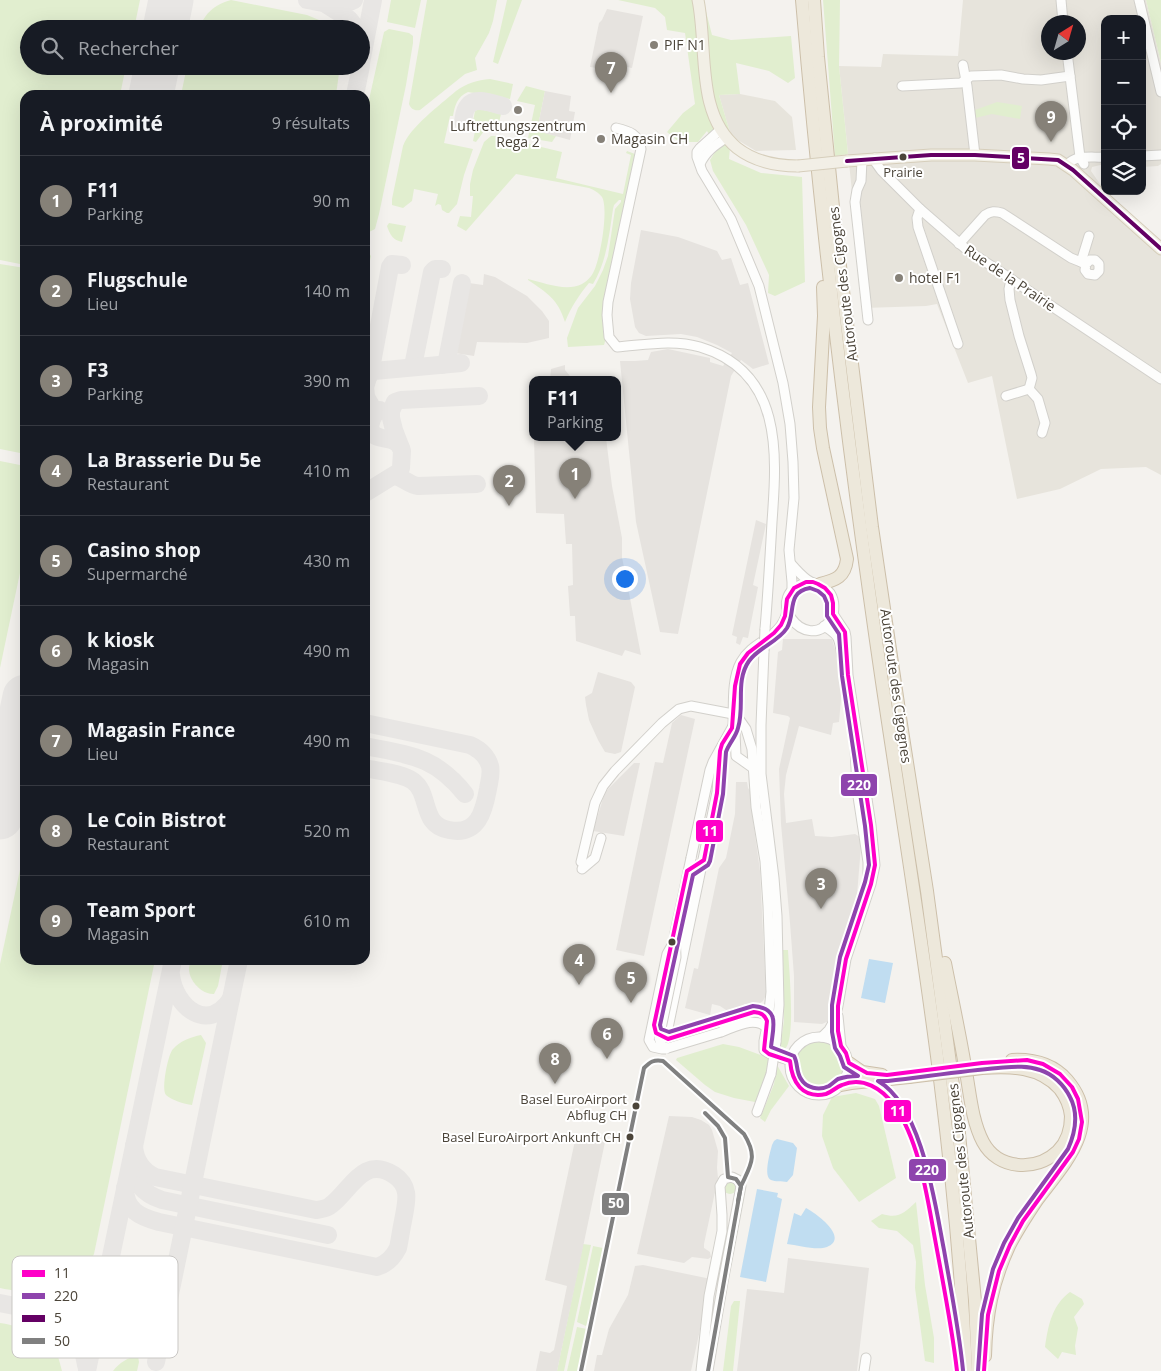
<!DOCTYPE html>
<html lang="fr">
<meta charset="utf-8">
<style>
:root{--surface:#171b24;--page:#20242c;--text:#f1f3f6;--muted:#9ea1a6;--line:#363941;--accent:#868178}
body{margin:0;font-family:"Open Sans",sans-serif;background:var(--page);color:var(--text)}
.controls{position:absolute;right:15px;top:15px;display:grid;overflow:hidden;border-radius:10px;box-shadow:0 5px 20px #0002}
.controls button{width:45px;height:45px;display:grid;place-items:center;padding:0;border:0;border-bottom:1px solid var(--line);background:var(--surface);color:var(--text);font:25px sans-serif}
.compass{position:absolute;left:1041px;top:15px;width:45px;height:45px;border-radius:50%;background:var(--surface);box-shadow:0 5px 20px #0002;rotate:37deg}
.you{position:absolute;left:624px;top:578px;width:18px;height:18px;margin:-12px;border:4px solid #fff;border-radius:50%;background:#1a73e8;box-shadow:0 0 0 8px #1a73e833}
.badge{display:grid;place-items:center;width:32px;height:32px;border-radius:50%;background:var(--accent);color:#fff;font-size:16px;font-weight:700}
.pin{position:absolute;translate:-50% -41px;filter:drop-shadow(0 1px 2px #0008)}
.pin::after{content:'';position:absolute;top:26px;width:18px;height:15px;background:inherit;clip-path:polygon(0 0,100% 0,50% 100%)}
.popup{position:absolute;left:529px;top:376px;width:92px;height:65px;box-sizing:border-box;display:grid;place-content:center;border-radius:10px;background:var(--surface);filter:drop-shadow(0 1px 4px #0005);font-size:16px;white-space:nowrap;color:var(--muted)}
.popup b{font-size:19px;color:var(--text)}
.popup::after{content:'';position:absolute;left:50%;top:100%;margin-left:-10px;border:10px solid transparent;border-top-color:var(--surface)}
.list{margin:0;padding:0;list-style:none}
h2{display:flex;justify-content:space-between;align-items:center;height:65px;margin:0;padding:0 20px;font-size:21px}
h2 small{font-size:16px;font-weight:400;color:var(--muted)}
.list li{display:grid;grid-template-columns:32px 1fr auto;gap:15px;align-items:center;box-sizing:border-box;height:90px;padding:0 20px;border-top:1px solid var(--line)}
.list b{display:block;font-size:19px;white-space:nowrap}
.list p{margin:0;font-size:16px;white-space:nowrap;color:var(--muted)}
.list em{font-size:16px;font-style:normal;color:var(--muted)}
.icon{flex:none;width:28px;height:28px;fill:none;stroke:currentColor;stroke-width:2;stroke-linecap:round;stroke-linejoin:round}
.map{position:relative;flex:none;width:1161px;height:1371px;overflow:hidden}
.search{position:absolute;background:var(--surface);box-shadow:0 5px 20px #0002;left:20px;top:20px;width:350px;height:55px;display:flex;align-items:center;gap:12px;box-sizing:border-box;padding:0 18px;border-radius:28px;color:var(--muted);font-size:19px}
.panel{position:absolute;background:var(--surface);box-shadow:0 5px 20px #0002;left:20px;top:90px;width:350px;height:875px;border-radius:15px}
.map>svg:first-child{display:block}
</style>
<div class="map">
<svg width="1161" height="1371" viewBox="0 0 1161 1371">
<rect width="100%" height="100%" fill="#f4f2ee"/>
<g fill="#e7e4dc" fill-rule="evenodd">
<path d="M963,0h183l15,63v101l-3,2 -16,1v-148h-37v145l-13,3 -1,4 14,20 56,49v235l-15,-8 -45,2 -41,20 -43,10 -25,-123 -24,7 -31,-79 -11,2 -62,2 -25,-242 42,1 2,-13 75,2zM1048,22h30v30h-30z"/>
<path d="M740,94l35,7 17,16 4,33 -40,1 -25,-15 -12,-41z"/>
</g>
<g fill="#e1eecf">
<path d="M0,0h140l-6,29h-105v37h97l-6,29h-95v170l-25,-5z"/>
<path d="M231,0l76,15 12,5 10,9h-131c8,-16 15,-24 33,-29z"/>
<path d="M391,0h30l-6,28 -28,-6z"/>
<path d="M427,0h70l-4,21 -4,12 -14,25 2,12 -12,4 -45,36c-6,1 -9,-1 -11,-6z"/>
<path d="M507,0h15l-24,64 -5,-2z"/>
<path d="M618,0h85l9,35 19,5 60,-4 4,42 -7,5 -19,-12 -33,-8 4,31 -21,1 12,41 -2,23 32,14 41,4 3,105 -30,14 -7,-3 1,-18 -23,-50 -33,-54 -3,-11 7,-11 -10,-18 -9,11h-19l-12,-10 16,-19 12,-9 -10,-71 -18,-3 -2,-13 -10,-9z"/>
<path d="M823,0h17l-1,66 9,88 -13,2z"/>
<path d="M1146,0h15v63z"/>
<path d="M389,29l20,4 4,3v7l-7,42 -27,129 -4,15 -10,5v-116l19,-86z"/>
<path d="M187,66h153l-4,29h-155z"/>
<path d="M490,79l23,5 -3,15 -42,-7c-11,5 -13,13 -15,24h-3l-6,27 29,6 -9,26 -7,29 -8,9h-2l-5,-3 -1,-5 -3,-1 -3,2 3,-12 -24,-5 -2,12 -9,7 -11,-3v-6l11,-53c7,-19 37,-41 53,-55 11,-8 21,-11 34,-12z"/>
<path d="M526,86l19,5 -8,40 19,5 -4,6 -24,-4 7,-33 -18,-4z"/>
<path d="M997,102l25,4 -2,13 -28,-5 -17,4v-8z"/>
<path d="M479,109l22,5 -4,17h-13l-8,11 -3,-1 4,-19 -4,-1 2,-10z"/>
<path d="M491,136h5l66,16 -6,26 67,16 8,-39 -5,-2 1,-2 8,3 -33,160c1,11 6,20 2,31l-36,2 -1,-9 11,-30 17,-22 8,-16 5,-14 7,-47 6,-7v-2h-2l-5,5 -1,4c-4,26 -6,52 -20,75l-4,-1c-10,12 -18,24 -24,39 -7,-23 -18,-29 -37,-42v-1c17,4 38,13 54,5 4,-2 9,-7 11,-11 7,-12 16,-64 9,-76 -4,-5 -8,-7 -13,-9l-73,-14 -50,57 -9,-5 3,-10 11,1 2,-21h-3v-12l3,-14 11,-28z"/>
<path d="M389,223l17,3 -4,16c-9,-2 -12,-7 -15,-16z"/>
<path d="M365,248l6,8 -6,27z"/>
<path d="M0,264l25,4v186l-25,-5z"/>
<path d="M0,461l25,5v83l-25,119z"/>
<path d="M25,857v103h130l-61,294c-5,10 -10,23 -18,30 -17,17 -55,8 -76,4v-324l21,-99z"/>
<path d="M783,950h5c1,18 8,89 -3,99h-5l4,-29z"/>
<path d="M192,960h31l-5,26 -4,8c-15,1 -32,-21 -22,-34z"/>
<path d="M201,1035l5,8 -14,62c-8,-1 -21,-5 -26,-10 -5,-6 2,-41 7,-46 7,-8 18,-12 28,-14z"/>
<circle cx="819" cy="1065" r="24"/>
<path d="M723,1044l16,3 30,11 -2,16 -8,26 -4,2 -21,-4 -19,-6 -10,-7 -29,-25 1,-2z"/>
<path d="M777,1065l12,21 -18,24 -6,12 -5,-4 14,-34z"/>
<path d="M856,1093l19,6 4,7 17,72 -37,24 -26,-34 -11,-32 1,-21 9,-18z"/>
<circle cx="730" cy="1188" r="6"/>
<path d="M916,1202l9,83 9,53v25l-9,-2 -10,-73 1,-26 -3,-17 -16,-14 -18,-3 -8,-7 11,-7c17,5 22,-1 34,-12z"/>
<path d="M583,1244l8,1 -27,126h-7z"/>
<path d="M593,1246l10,2 -15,76 -2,2 -9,-4z"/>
<path d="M1070,1292l12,7 2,5 -10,13 4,11 -3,18 1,9 -14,-3 -4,7 -13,-12c3,-21 7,-42 25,-55z"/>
<path d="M734,1301h6l-7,70h-10l8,-65z"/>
<path d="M0,1323c19,3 46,11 56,29 3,6 4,12 6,19h-62z"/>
<path d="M577,1327l10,2 2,1 -9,41h-13z"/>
<path d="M138,1356l1,6 -2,9h-24c6,-8 15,-14 25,-15z"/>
</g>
<g fill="#e6e3df">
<path d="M607,9l36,7 -11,52 -30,-6 -5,6 -7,-1 9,-44 3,-3z"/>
<path d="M545,91l26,5 -2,15 6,1 -5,28 -33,-9z"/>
<path d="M641,230l37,7 39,14 5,9 9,-2 9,27 8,-2 21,81 -16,5 -12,-9 -10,16 -53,258 -18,-2 -24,-110 -16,-161h15l13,-1 3,-8 17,-3 42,9v4l13,4 9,-13 -15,-8 -20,-8 -16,-3 -35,2 -7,-3 -4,-6 -5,-28 1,-16z"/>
<path d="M484,274l11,3 32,19 15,15 7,10v17l-22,5 -50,-1 -3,14 -19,-3 14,-70 14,2z"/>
<path d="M565,365v5l5,6 11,1 11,3h-42l1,-11z"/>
<path d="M534,438h72l6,48 10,52v19l19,98 -16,-5 -3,6 -46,-15 -1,-25h-5l-2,-30 5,-1 -1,-41h-6l-2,-30 -28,-1z"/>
<path d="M756,520l10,4 -13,61 5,2 -10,51 -5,-1 -3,8 -4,-2 1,-6 -5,-2z"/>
<path d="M783,639h49l11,38 -4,45 -6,1 -2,12 -32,-9 -13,49 -2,19 2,29 26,-4 3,17 17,1 23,-3 5,3 1,9 -4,49 -16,59 -12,67 -7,3 -28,-2v-46l-4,-53 -9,-99 -2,-55 11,-51 -2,-2 -15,-3 5,-61 4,-2z"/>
<path d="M598,672l33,10 4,5 -14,65 -6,2 -10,-2 -7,-12 -9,-20 -3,-15 -1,-8 7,-4z"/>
<path d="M681,715l14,4 -51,237 -28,-6 39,-188 8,1 9,-40z"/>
<path d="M634,763h6l-16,73 -31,-5 12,-39z"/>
<path d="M736,782h11l1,6 3,4 1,21 8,58 6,124 -3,6 -3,2 -10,2 -6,-1 -2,6 -4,-1 -3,2 -9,-1 -6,-4 -8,-2 -2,11 -25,-7 9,-40 4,1 21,-101 7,-10 9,-44z"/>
<path d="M669,1116l23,1 9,3 8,5 3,5 6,21 -1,17 1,10 -14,66v4l6,4 1,5 -3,2 -16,-2 -8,6 -47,-9z"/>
<path d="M576,1136l29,6 -48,229h-21l4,-20 10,2 4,-3 13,-64 -22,-6z"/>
<path d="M788,1258l81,10 -12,103h-120l10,-82 37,4z"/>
<path d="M643,1265l68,14 -20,92h-97l3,-16h5l7,-26 19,-34 7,-29z"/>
</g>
<g fill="#c0ddf1">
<path d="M869,959l24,4 -8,40 -24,-5z"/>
<path d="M777,1139l16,4 4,5 -4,27 -6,7c-5,-1 -12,0 -16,-2 -8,-4 -1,-27 1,-35l2,-4z"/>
<path d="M757,1189l21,4 -1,4 5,2 -16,83 -26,-5z"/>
<path d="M806,1208c10,5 44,30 21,39 -10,4 -29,-2 -40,-3l7,-31 7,3z"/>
</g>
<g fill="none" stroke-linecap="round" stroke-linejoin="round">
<g stroke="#e8e6e4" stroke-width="18">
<path d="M307,0c17,3 32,8 47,0"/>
<path d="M327,5l22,14 8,10"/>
<path d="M167,15l8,-15"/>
<path d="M361,63l12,-63"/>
<path d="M355,95l6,-29"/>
<path d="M463,122c1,-5 1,-12 5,-16 7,-10 25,-2 35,0"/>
<path d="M442,365l5,-5 15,-77"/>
<path d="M411,367l2,-1 19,-94 3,-3h7"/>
<path d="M367,378l3,-4 4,-3 87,-8"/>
<path d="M380,410c-8,4 -10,12 -10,21 9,12 23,3 31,17"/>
<path d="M372,418l1,-9 -7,-12 -1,-10 6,-19 19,-101 2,-3 10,1"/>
<path d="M394,476c9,1 15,9 24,10l59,-2"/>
<path d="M365,493l34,-21 2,-4 1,-17 -8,-21 -3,-12v-7l4,-9 6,-2 78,-4"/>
<path d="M365,723l105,22c9,4 17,11 20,21 2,8 -1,16 -2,23 -4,22 -10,47 -39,41 -29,-5 -18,-36 -36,-49 -11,-8 -35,-10 -48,-13"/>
<path d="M365,746c44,9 70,10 100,48"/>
<path d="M10,767c0,18 3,27 15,40"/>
<path d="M0,829c6,-10 14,-14 25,-16"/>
<path d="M171,975c4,32 37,59 60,24"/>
<path d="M131,1163c2,20 13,31 31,37l166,35"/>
<path d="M125,1188c0,22 15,29 34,34l218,45c10,-3 16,-9 21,-19 2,-9 3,-18 5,-27 3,-18 9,-34 -9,-46 -31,-20 -43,15 -63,30 -4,4 -9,4 -15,5l-161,-33c-13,-6 -20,-17 -21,-31"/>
<path d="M0,1303l141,28c12,-3 20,-8 24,-20"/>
<path d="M60,1314c20,-1 33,-12 43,-28"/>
<path d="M54,1316c19,10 29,28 32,49"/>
<path d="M156,1362l83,-402"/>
<path d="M87,1371l86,-411"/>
</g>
<g stroke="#e8e6e4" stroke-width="45">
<path d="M165,29l6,-29"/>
<path d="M151,95l6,-29"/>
<path d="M0,817l25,-120"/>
</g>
<defs>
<g id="minor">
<path d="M1061,0l2,22"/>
<path d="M1139,0l22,92"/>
<path d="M1067,52l13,105 4,7"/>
<path d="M963,65l4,21 8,69"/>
<path d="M902,86l59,-3 10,-7 30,-1 22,4 18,1 29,-4"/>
<path d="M616,128c13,3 23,6 25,21l-33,153 -1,13 2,22 8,10c27,-2 56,-8 83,0 83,25 77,106 72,175 -2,36 -4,71 -7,107"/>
<path d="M720,130l-20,18 -3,4v5l5,14 29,48 28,67 24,97 7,41 3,38 1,36 -5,52 3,32v9"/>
<path d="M1142,156l19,-1"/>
<path d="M875,158l1,5 5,7 39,39 46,40 195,130"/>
<path d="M862,160l-1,21 -4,9 -2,12 13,118"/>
<path d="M700,164c5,-12 15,-19 26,-26"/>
<path d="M1067,165c9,-11 25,-7 38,-8"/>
<path d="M920,209l-3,9 1,9 40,117"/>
<path d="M959,244l26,-29c6,-4 10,-4 17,-2l69,45 15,6 4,-4h5l4,4v7l-4,4 -7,-1 -3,-4 1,-6"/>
<path d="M1081,262l8,-26"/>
<path d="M1011,280l-2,9 1,11 9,36 12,38 1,4 -3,11 9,10 7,24 -3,10"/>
<path d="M1006,396l23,-7"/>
<path d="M791,564c6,6 12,14 20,18 8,3 14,4 19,11 5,8 5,18 1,26 -24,38 -75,-27 -20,-37"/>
<path d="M824,626c19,11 14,15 19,34"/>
<path d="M764,651l-3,74v49l13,104 3,38 2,89 -3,37"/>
<path d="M855,747l2,43 11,72v16"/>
<path d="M753,768l-17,-12 -1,-24 -2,-6c1,-20 -2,-46 8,-64 13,-23 39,-22 46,-50"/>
<path d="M691,858l19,-88 3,-8 20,-36"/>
<path d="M581,862l14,-59 8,-17 12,-15 47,-48 17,-14 12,-3 42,8 6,5 7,10 6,20 4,58 9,54 3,45 3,86 -3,29 -4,20v9c6,6 18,7 26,11"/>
<path d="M582,869l13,-11 6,-20"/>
<path d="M838,1016l3,30"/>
<path d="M721,1032c14,-5 34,-17 46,-4"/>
<path d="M662,1036l6,3 6,-1 80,-26c8,0 11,2 14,9"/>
<circle cx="819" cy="1066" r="29"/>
<path d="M822,1037l7,-7 5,-9 4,-15 8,-47 25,-75 4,-19 -4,-40 -23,-150 -2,-38 -1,-5 -12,-18"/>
<path d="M674,1038l-4,-5 -2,-5 49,-236 3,-42"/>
<path d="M757,1112l14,-38"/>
<path d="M701,1371l8,-75 13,-65v-16l-2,-29 4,-7 8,-2 6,3 3,6 -18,96 -15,89"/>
<path d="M864,1371l2,-13"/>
</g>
<g id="major">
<path d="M698,0c10,48 -3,114 39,148 18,14 39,18 61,18"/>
<path d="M847,161l84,-6h44l74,4 9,1 15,10 88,79"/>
</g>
<g id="highway">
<path d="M802,0c19,228 47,456 80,682 34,229 74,458 84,689"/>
<path d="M814,0l4,57 16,160 38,310 29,197 26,167 31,232 17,178 3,70"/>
<path d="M820,584c16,-4 25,-7 27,-25l-24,-111 -3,-20 -1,-21 5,-91 -1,-29"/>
<path d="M945,963c7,36 15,72 21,109 4,22 6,49 17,70 15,28 53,30 75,9 9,-9 13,-22 13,-35 -1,-10 -5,-19 -11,-27 -20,-23 -50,-23 -78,-21"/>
<path d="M849,1063l13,9 20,3"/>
<path d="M840,1085l11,-2 58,-6"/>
<path d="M985,1356c1,-41 7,-73 24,-110 8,-16 18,-31 28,-46 26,-35 68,-76 30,-120 -14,-16 -34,-21 -55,-20"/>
</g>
</defs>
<use href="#minor" stroke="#d2d0cb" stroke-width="11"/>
<use href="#major" stroke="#d6cebb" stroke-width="13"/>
<use href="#highway" stroke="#ccbfa9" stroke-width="14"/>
<use href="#minor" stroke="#fdfdfc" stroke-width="9"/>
<use href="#major" stroke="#f2efe6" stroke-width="11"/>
<use href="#highway" stroke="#ede8db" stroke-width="12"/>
<defs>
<g id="minor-bridge">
<path d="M764,651l1,-22"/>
<path d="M691,858l-16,75 1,24 -17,81 3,8 6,2 53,-16"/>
<path d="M666,1049h-4l-9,-2 -4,-7 18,-86 8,-14"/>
<path d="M771,1074l5,-32"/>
</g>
<path id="major-bridge" d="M798,166l49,-5"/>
<path id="highway-bridge" d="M909,1077l73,-9"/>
</defs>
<use href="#minor-bridge" stroke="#d2d0cb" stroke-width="11" stroke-linecap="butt"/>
<use href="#major-bridge" stroke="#d6cebb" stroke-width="13" stroke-linecap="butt"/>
<use href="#highway-bridge" stroke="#ccbfa9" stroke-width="14" stroke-linecap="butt"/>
<use href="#minor-bridge" stroke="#fdfdfc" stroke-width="9"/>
<use href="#major-bridge" stroke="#f2efe6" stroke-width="11"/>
<use href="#highway-bridge" stroke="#ede8db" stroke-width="12"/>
<defs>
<path id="bus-1" d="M957,1371c-5,-44 -14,-88 -22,-132 -8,-42 -15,-97 -41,-134 -12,-16 -31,-29 -52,-20 -6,2 -10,7 -16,9 -24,5 -34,-12 -36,-33l-21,-7 -5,-4 3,-29c-3,-7 -6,-8 -13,-9l-86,27 -12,-6 -2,-8 33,-154 17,-11 13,-67 3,-42 2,-7 10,-16 3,-42 5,-22 8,-11 26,-20 7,-8 4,-9 2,-17 7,-11 12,-6h7l5,2 7,4 6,7 2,8v11l12,18 3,43 23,150 4,40 -4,19 -25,75 -8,47v25l3,15 5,7 3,10 18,10 20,2 95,-12 45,-3 16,4 17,10 12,13 6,12 4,23 -3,17 -6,13 -50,69 -13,24 -11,26 -11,44 -4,56"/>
<g id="bus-2">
<path d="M810,588l8,3 6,5 3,7v13l12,18 3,42 23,150 4,39 -4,17 -25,75 -8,48v27l3,16 5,8 4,11 14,9c-7,0 -14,1 -20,3 -3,2 -6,5 -9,7 -10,5 -23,2 -28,-7 -5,-7 -3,-16 -7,-23l-23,-9c2,-20 10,-39 -18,-41l-84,26 -8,-3 -1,-4 33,-150 15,-10 2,-4 13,-67 3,-42c3,-9 10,-15 12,-24 7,-22 -3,-47 11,-67 10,-14 29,-19 38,-33 9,-15 -1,-36 23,-40z"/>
<path d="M963,1370c-4,-40 -12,-80 -19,-120 -9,-46 -22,-144 -66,-169h10c36,-4 73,-10 110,-13 14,-1 28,-3 42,2 13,4 24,15 30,27 9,17 5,36 -2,52l-50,69 -14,25 -11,26 -11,45 -4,57"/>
</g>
<path id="bus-3" d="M847,161l84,-6h44l83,5 15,10 88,79"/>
<g id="bus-4">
<path d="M705,1113l13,13 7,12 3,39 8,2 5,7 -3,15"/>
<path d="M581,1371l63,-303c6,-6 10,-9 19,-7l81,73c14,23 7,30 -3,52l-33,185"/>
</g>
</defs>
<use href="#bus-1" stroke="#fff" stroke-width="8"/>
<use href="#bus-2" stroke="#fff" stroke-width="8"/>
<use href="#bus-3" stroke="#fff" stroke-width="8"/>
<use href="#bus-4" stroke="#fff" stroke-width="8"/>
<use href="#bus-1" stroke="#ff00c8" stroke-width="4"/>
<use href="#bus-2" stroke="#8e44ad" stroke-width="4"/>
<use href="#bus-3" stroke="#640064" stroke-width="4"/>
<use href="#bus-4" stroke="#808080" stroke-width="4"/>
</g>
<g fill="#868178" stroke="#fff" stroke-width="2">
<circle cx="654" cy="45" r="5"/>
<circle cx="518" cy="110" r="5"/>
<circle cx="601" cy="139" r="5"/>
<circle cx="899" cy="278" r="5"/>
</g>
<g fill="#4b4439" stroke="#fff" stroke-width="2">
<circle cx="903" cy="157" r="4.5"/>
<circle cx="672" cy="942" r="4.5"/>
<circle cx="636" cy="1106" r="4.5"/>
<circle cx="630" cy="1137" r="4.5"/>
</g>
<g text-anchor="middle" stroke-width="4" stroke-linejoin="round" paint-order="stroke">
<g font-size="13" fill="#4b4439" stroke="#fff" text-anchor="end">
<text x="903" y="177" text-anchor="middle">Prairie</text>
<text x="627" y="1104">Basel EuroAirport<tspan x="627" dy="16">Abflug CH</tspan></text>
<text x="621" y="1142">Basel EuroAirport Ankunft CH</text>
</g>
<g font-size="14" fill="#4b4439" stroke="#fff" text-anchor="start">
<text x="664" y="50">PIF N1</text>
<text x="518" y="131" text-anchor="middle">Luftrettungszentrum<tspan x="518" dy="16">Rega 2</tspan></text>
<text x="611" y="144">Magasin CH</text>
<text x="909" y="283">hotel F1</text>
</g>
<g font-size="14" fill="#4b4439" stroke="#fff">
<text transform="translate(1010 278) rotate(34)" y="5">Rue de la Prairie</text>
<text transform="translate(843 284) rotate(-97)" y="5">Autoroute des Cigognes</text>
<text transform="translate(896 686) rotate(82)" y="5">Autoroute des Cigognes</text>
<text transform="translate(961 1161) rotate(-96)" y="5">Autoroute des Cigognes</text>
</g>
</g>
<rect x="12" y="1256" width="166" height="102" rx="8" fill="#fff" stroke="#c9c7c4" stroke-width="1"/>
<rect x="22" y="1270" width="23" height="7" fill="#ff00c8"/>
<rect x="22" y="1293" width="23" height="6" fill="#8e44ad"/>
<rect x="22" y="1315" width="23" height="7" fill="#640064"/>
<rect x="22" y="1338" width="23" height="6" fill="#808080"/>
<g font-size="14" fill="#4b4439">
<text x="54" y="1278">11</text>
<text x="54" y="1301">220</text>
<text x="54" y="1323">5</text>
<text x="54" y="1346">50</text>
</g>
<g stroke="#fff" stroke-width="2">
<rect x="1011" y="146" width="19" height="24" rx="5" fill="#640064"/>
<rect x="840" y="773" width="38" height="24" rx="5" fill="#8e44ad"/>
<rect x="695" y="819" width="29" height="24" rx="5" fill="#ff00c8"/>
<rect x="883" y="1099" width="29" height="24" rx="5" fill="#ff00c8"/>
<rect x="908" y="1158" width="39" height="24" rx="5" fill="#8e44ad"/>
<rect x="601" y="1192" width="29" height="24" rx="5" fill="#808080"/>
</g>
<g font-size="14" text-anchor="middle" font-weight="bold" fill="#fff">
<text x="1021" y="163">5</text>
<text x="859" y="790">220</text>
<text x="710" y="836">11</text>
<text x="898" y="1116">11</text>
<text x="927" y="1175">220</text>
<text x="616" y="1208">50</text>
</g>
</svg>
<div class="controls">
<button>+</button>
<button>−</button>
<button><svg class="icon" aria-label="locate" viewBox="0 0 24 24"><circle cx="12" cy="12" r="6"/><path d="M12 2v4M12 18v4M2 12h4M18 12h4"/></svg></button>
<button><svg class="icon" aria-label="layers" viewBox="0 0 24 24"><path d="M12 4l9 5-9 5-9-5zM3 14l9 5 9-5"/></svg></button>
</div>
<svg class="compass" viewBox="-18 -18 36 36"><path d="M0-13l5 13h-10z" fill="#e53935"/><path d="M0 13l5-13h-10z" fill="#9ea1a6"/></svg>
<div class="you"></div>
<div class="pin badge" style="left:575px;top:499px">1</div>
<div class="popup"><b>F11</b>Parking</div>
<div class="pin badge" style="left:509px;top:506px">2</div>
<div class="pin badge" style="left:821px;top:909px">3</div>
<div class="pin badge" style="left:579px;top:985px">4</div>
<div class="pin badge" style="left:631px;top:1003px">5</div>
<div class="pin badge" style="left:607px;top:1059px">6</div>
<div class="pin badge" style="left:611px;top:93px">7</div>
<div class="pin badge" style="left:555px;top:1084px">8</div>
<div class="pin badge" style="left:1051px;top:142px">9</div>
<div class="search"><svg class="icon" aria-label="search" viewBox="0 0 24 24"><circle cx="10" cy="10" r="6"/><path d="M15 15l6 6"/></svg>Rechercher</div>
<section class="panel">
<h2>À proximité<small>9 résultats</small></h2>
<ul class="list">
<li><span class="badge">1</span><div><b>F11</b><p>Parking</p></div><em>90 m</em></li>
<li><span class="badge">2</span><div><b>Flugschule</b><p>Lieu</p></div><em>140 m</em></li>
<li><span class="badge">3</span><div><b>F3</b><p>Parking</p></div><em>390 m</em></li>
<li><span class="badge">4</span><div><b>La Brasserie Du 5e</b><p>Restaurant</p></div><em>410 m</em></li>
<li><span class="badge">5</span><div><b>Casino shop</b><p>Supermarché</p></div><em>430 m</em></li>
<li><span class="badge">6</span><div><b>k kiosk</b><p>Magasin</p></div><em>490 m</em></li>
<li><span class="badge">7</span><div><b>Magasin France</b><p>Lieu</p></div><em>490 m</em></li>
<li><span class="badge">8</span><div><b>Le Coin Bistrot</b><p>Restaurant</p></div><em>520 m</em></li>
<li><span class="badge">9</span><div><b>Team Sport</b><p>Magasin</p></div><em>610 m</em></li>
</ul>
</section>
</div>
